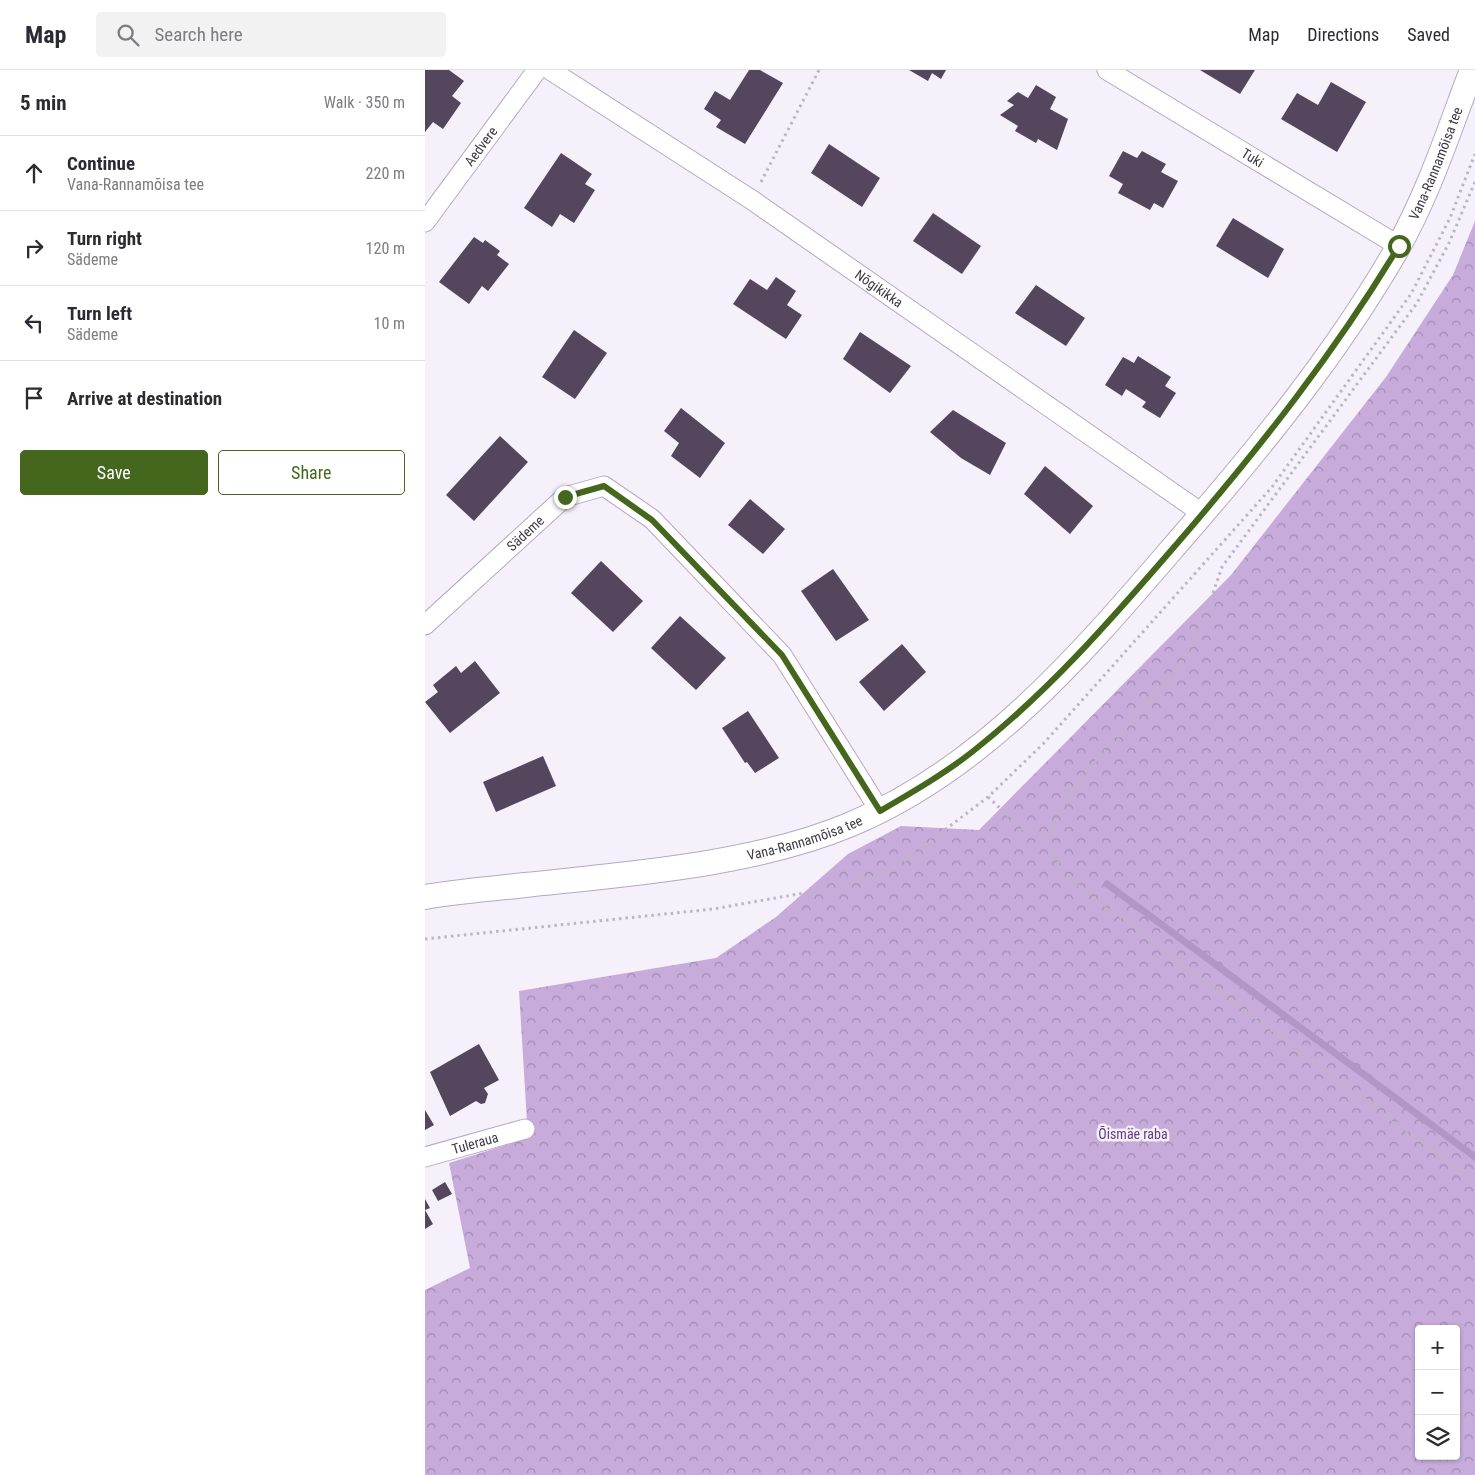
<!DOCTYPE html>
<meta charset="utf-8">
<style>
:root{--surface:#fff;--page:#f2f2f3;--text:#2b2b33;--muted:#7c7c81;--line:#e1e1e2;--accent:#44661d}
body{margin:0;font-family:"Roboto Condensed",sans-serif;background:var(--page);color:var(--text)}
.controls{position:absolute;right:15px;bottom:15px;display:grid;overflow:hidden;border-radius:5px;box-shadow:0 1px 4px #0004}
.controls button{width:45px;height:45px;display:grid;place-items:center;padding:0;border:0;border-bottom:1px solid var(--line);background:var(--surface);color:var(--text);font:25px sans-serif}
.stop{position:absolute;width:15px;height:15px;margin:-11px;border:4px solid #44661d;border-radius:50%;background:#fff}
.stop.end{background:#44661d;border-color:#fff;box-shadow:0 1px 5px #0008}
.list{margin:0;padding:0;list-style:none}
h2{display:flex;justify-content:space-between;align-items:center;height:65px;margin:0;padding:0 20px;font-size:21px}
h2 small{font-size:16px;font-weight:400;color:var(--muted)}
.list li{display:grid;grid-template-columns:32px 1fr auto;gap:15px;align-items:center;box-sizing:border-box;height:75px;padding:0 20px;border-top:1px solid var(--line)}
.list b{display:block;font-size:19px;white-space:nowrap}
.list p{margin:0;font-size:16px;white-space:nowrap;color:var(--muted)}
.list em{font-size:16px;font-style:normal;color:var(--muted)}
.actions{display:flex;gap:10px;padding:15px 20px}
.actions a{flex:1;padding:11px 0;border:1px solid var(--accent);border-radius:5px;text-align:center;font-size:18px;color:var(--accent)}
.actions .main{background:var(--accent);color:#fff}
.icon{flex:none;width:28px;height:28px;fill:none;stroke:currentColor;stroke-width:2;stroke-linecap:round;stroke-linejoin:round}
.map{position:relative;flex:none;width:1050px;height:1405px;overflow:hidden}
header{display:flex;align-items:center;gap:30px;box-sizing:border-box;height:70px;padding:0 25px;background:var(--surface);border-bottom:1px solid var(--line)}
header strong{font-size:24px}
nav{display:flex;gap:28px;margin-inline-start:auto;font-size:18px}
.search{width:350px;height:45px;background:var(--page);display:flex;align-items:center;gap:12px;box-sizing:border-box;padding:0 18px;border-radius:5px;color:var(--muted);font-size:19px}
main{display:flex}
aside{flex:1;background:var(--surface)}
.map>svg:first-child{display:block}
</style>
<header>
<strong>Map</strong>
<div class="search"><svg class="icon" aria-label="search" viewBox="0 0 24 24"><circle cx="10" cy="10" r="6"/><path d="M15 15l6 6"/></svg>Search here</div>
<nav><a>Map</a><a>Directions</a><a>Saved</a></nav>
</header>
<main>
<aside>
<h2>5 min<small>Walk · 350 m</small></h2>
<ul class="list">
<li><svg class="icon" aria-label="ahead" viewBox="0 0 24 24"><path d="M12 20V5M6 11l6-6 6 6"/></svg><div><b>Continue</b><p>Vana-Rannamõisa tee</p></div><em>220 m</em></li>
<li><svg class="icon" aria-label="right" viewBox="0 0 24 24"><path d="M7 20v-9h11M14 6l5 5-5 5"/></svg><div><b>Turn right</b><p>Sädeme</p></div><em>120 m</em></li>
<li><svg class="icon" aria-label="left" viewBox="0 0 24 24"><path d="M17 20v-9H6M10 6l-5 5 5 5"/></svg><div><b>Turn left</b><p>Sädeme</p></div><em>10 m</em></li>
<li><svg class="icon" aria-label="arrive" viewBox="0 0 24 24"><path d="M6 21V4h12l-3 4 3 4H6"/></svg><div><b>Arrive at destination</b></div></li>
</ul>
<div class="actions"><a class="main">Save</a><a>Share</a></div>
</aside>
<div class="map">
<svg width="1050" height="1405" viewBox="0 0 1050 1405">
<defs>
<pattern id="forest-crowns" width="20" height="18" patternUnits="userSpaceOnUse" patternTransform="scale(1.25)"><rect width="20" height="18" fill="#c6abdb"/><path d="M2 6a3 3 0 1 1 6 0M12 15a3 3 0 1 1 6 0" fill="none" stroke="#a28cb3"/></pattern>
</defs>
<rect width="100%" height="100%" fill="#f6f0fb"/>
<path fill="url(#forest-crowns)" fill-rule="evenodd" d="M1050,151v1254h-1050v-185l45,-22 -21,-105 79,-25 -9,-147 197,-33 60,-41 72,-63 53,-28 78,4 252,-255 155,-198 67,-102zM994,1259h37v127h-37z"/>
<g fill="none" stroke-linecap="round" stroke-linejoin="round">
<path stroke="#b297c6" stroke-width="7" d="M682,814l368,273"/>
</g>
<g fill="#53465d">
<path d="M0,0h24l15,11 -12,15 9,7 -18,26 -10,-7 -8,10z"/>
<path d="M324,0h11l23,13 -38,61 -29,-17 5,-7 -17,-11 11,-18 15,9z"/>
<path d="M484,0h37l-5,9 -9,-6 -4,8z"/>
<path d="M775,0h55l-15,24z"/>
<path d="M906,12l35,20 -29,50 -56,-33 16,-26 21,12z"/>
<path d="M611,15l20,12 -6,12 18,10 -11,31 -19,-11 -2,4 -21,-12 3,-5 -18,-11 14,-10 -7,-4 11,-9 10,6z"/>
<path d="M404,74l51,34 -18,29 -51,-34z"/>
<path d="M698,81l14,7 5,-7 24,13 -5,8 17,9 -15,27 -9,-5 -4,7 -32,-17 5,-9 -14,-8z"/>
<path d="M136,83l31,21 -7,10 10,6 -21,33 -14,-9 -8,13 -28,-19z"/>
<path d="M508,143l48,33 -19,28 -49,-33z"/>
<path d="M808,148l51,31 -16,29 -52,-32z"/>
<path d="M49,167l9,6 2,-3 15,11 -3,4 12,9 -21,27 -6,-5 -13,18 -30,-22z"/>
<path d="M351,207l20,14 -9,14 15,10 -16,24 -53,-35 17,-25 17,11z"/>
<path d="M611,215l49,33 -19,28 -51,-33z"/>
<path d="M149,260l33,23 -32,46 -33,-22z"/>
<path d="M435,262l51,34 -21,27 -47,-34z"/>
<path d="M713,286l33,21 -6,9 11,7 -16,25 -18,-11 4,-5 -20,-13 -4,7 -17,-11 18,-28 11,6z"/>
<path d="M256,338l44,35 -25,35 -29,-22 8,-13 -15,-12z"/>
<path d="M528,340l53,33 -16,32 -29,-17 -31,-26z"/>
<path d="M75,366l28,26 -54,59 -28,-26z"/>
<path d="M620,396l48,40 -23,28 -46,-40z"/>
<path d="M325,429l35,30 -22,25 -35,-29z"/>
<path d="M176,491l42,40 -30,31 -42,-39z"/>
<path d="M408,499l36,51 -33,21 -35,-50z"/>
<path d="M255,546l46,42 -30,32 -45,-42z"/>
<path d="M477,574l24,28 -42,39 -25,-29z"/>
<path d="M50,591l25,32 -50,40 -25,-31 13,-10 -5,-7 23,-19 5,7z"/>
<path d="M323,641l31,47 -24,15 -8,-11 -2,1 -23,-35z"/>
<path d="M118,686l13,30 -60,26 -13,-30z"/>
<path d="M54,974l20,36 -15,8 4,6 -3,9 -4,1 -5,-3 -26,15 -20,-44z"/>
<path d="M0,1040l9,15 -9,5z"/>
<path d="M20,1112l7,12 -14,7 -6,-11z"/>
<path d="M0,1129l5,9 -5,2 8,14 -8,5z"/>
</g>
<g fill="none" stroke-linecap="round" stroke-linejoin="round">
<defs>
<g id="minor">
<path id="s1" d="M125,0l202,130 451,314"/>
<path id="s2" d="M682,0l292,176"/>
<path id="s3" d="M0,152l112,-152"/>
<path id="s4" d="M0,555l140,-128 39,-11 48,33 130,136 98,156"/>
<path id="s5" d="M0,1087l100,-28"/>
</g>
<g id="tertiary">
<path id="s6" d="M0,827c33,-6 67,-8 100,-12 103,-11 228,-20 324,-60 136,-56 236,-175 329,-283 80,-92 158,-187 219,-293 32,-56 52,-119 75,-179"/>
</g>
</defs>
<use href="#minor" stroke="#b7a7c2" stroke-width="21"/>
<use href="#tertiary" stroke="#b7a7c2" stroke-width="26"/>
<g stroke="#bdb7c2" stroke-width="3" stroke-dasharray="2.5 4" stroke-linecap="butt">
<path d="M336,112l58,-112"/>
<path d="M1050,112l-26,61 -32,60 -195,264 -24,69 -29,43 -96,108 -15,27 -7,23 2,15 10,22 412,308"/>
<path d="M563,727l36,33 27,7"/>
<path d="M0,869l288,-30 131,-23 55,-21 89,-68 56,-54 228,-256 139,-193 39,-76 25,-64"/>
</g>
<use href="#minor" stroke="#fff" stroke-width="19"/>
<use href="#tertiary" stroke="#fff" stroke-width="24"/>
</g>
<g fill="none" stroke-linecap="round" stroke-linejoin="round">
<path stroke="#44661d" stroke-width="6" d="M140,427l39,-11 48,34 130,135 98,156c31,-18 64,-37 92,-59 79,-62 144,-138 209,-213 81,-94 154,-187 218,-293"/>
</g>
<g text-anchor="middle" stroke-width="5" stroke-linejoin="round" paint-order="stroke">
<g font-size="14" fill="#3f3944" stroke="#f6f0fb">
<text dy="5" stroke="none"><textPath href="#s3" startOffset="94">Aedvere</textPath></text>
<text dy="5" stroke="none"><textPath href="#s2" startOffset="170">Tuki</textPath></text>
<text dy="5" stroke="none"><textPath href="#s6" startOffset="1330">Vana-Rannamõisa tee</textPath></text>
<text dy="5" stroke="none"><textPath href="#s1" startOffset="395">Nõgikikka</textPath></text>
<text dy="5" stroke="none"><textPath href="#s4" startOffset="136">Sädeme</textPath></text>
<text dy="5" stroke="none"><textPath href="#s6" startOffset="385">Vana-Rannamõisa tee</textPath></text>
<text dy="5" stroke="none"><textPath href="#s5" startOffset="52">Tuleraua</textPath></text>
</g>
<g font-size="14" fill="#633f7b" stroke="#f6f0fb">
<text x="708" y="1069">Õismäe raba</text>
</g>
</g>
</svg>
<div class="controls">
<button>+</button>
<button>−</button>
<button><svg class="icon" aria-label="layers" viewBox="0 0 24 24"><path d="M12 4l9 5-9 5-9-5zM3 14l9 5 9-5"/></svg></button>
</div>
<div class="stop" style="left:974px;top:176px"></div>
<div class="stop end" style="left:140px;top:427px"></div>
</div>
</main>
